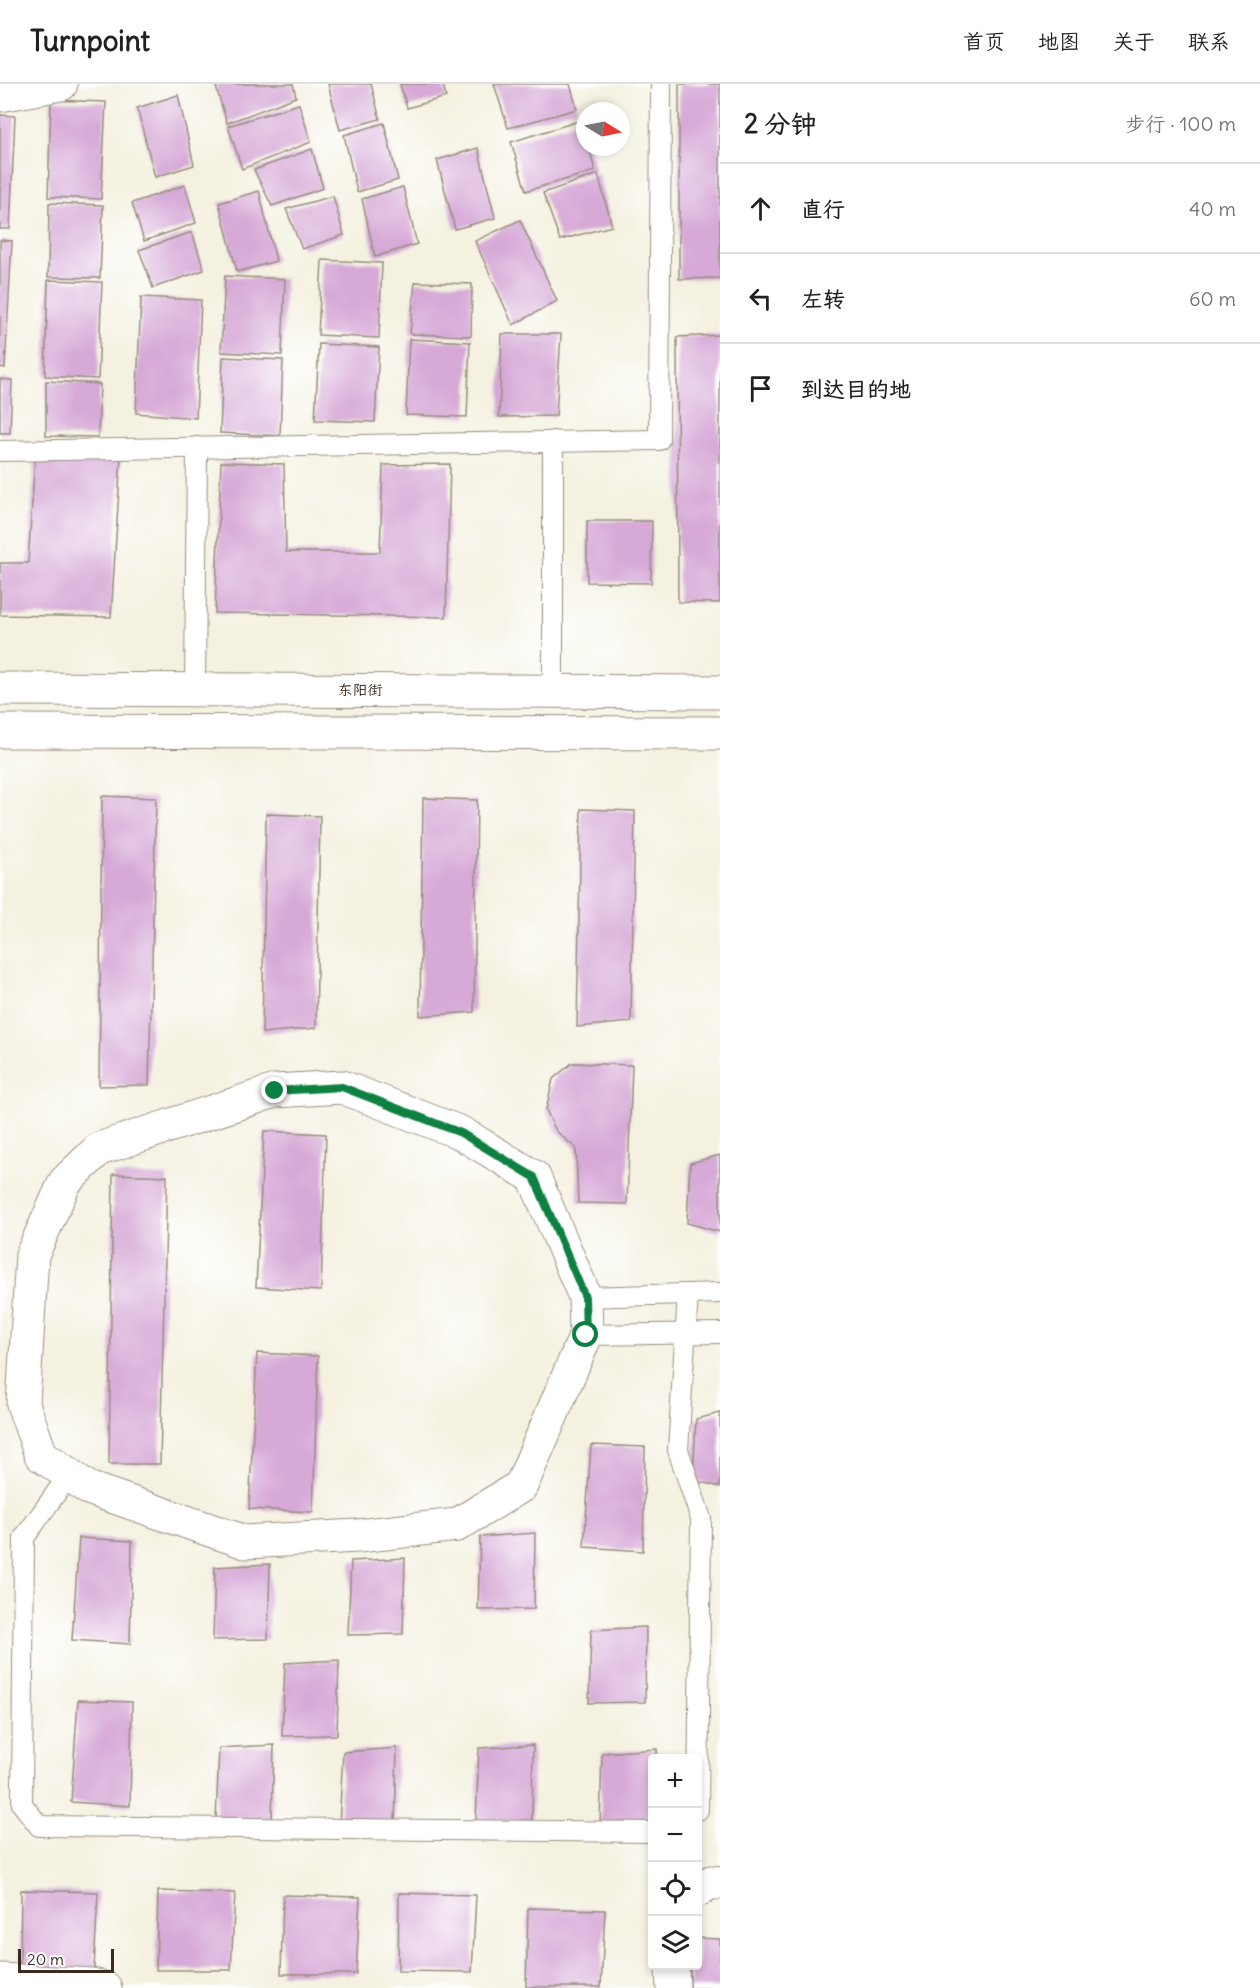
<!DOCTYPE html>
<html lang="zh">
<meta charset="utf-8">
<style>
:root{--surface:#fff;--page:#f2f2f2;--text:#202124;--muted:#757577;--line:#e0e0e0}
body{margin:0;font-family:Delius,"LXGW WenKai TC",sans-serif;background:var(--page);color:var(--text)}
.controls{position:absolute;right:18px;bottom:18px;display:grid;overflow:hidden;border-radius:6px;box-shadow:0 3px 9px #0003}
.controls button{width:54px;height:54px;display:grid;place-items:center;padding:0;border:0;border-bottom:2px solid var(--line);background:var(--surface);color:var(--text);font:30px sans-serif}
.compass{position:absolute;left:576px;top:18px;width:54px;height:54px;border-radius:50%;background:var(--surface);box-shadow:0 3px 9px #0003;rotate:100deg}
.scale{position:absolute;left:18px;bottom:15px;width:96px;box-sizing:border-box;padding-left:6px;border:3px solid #3b2a1e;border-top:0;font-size:16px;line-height:21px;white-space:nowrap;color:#3b2a1e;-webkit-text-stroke:4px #fff;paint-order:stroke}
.stop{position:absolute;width:18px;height:18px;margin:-14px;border:4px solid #0b8043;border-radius:50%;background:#fff}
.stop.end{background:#0b8043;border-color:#fff;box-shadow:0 2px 6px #0008}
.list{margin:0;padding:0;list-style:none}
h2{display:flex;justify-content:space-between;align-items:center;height:78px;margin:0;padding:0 24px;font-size:26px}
h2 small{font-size:20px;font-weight:400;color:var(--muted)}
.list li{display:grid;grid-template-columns:39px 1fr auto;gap:18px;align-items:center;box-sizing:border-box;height:90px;padding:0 24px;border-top:2px solid var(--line)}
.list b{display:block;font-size:22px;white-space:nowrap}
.list em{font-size:20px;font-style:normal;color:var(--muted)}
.icon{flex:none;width:33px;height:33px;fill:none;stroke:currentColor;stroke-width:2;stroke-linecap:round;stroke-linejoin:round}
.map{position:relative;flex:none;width:720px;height:1904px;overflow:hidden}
header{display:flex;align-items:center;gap:36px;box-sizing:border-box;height:84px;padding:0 30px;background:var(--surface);border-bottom:2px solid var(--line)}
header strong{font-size:28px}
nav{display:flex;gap:33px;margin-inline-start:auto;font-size:21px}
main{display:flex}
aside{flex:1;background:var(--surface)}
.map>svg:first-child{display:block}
</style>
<header>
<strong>Turnpoint</strong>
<nav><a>首页</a><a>地图</a><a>关于</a><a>联系</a></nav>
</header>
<main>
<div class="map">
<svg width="720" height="1904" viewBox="0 0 720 1904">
<rect width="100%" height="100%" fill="#fff"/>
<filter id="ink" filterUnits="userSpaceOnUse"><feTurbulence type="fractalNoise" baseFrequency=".0167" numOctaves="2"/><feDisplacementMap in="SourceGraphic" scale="12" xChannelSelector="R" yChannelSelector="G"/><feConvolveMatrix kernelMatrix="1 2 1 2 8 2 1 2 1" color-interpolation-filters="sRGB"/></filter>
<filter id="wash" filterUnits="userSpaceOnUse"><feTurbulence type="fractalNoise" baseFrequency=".008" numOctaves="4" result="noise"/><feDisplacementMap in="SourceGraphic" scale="24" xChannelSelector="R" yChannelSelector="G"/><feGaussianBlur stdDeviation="1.35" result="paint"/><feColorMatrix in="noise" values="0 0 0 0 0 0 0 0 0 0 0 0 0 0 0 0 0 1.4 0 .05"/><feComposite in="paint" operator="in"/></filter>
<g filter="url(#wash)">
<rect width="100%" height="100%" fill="#f4f1e0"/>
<g id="blocks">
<g fill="#d6a9d7">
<path d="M215,0h78l3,13 -69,26z"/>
<path d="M328,0h43l9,35 -40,11z"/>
<path d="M400,0h43l3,13 -39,11z"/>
<path d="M494,0h76l7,25 -69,19z"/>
<path d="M679,0h41v194l-41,1z"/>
<path d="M178,11l16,70 -39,12 -18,-69z"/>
<path d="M51,16l55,2 -5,97 -53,-2z"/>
<path d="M299,20l12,38 -69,27 -14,-43z"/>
<path d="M0,31l15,1 -5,113h-10z"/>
<path d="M582,36l3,27h4l6,24 -69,20 -15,-49z"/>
<path d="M384,39l14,57 -41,12 -13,-57z"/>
<path d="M478,64l17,70 -40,11 -18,-69z"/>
<path d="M312,65l11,39 -51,18 -18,-36z"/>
<path d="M598,90l14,52 -52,14 -17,-47z"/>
<path d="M185,101l11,38 -52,18 -12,-38z"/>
<path d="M403,103l14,57 -42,13 -13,-58z"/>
<path d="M259,107l17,70 -39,11 -18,-69z"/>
<path d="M333,112l11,39 -42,14 -16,-40z"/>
<path d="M49,119l54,2 -3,73 -52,-1z"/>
<path d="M520,136l37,81 -44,24 -38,-84z"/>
<path d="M192,148l12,38 -51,18 -14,-38z"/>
<path d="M0,156l12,1 -7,127 -5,-1z"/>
<path d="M322,176l60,3 -3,75 -61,-3z"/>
<path d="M225,192l60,3 -3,76 -61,-3z"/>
<path d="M48,196l54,2 -4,97 -53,-3z"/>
<path d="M415,198l57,2 -1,52 -61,-2z"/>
<path d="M141,213l60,3 -5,118 -60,-5z"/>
<path d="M502,250h59l-5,82 -57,1z"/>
<path d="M720,251v268l-42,-1 -1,-265z"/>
<path d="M409,255l61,3 -3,75 -61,-2z"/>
<path d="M319,260l60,3 -4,75 -60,-2z"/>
<path d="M223,273l60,3 -3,76 -60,-3z"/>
<path d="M0,295l12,1 -2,53h-10z"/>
<path d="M46,297l54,3 -2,53 -52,-1z"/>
<path d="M35,372l86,1 -10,160 -111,-2v-52h28z"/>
<path d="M221,378l63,2 2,88h94l3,-87 67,-1 -4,153 -231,-4z"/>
<path d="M587,437h65l-1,62 -64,-1z"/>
<path d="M102,712l54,2 -7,287 -50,1z"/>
<path d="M423,714l54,2 -3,212 -54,4z"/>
<path d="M581,725l54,2 -4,211 -54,5z"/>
<path d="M266,730l54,2 -4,212 -54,5z"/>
<path d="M572,979l60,2 -5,139 -49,-1 -2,-55 -20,-17 -10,-21 7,-31z"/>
<path d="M264,1047l62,3 -5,157 -65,-4z"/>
<path d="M720,1071v77l-33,-9 3,-60z"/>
<path d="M113,1090l54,2 -7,288h-51z"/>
<path d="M257,1269l61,3 -5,156 -64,-3z"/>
<path d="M720,1329v74l-27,-7 3,-61z"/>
<path d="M591,1361l54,2 -2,104 -59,-4z"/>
<path d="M535,1449l-1,76 -56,1 2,-73z"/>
<path d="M79,1454l53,3 -2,103 -58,-4z"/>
<path d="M405,1474l-2,76 -55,1 3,-74z"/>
<path d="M270,1480l-2,75 -55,1 2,-73z"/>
<path d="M646,1543l-1,75 -56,1 2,-73z"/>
<path d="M339,1576l-2,75 -55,1 3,-73z"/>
<path d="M78,1616l54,2 -2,104 -59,-4z"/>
<path d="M274,1661l-2,75 -56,1 3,-73z"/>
<path d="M533,1661l-1,75 -56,2 3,-74z"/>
<path d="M397,1664l-2,76 -56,1 4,-73z"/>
<path d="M657,1665v9h-5v67l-52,1 2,-73z"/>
<path d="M21,1806l77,2 -4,77 -74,-1z"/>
<path d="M158,1807l77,2 -4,77h-75z"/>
<path d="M399,1809l77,2 -4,77 -74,-1z"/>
<path d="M283,1811l77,2 -4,77h-75z"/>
<path d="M528,1824l77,2 -4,77h-75z"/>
<path d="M698,1854l22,1v49h-30v-22h8z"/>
</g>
</g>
</g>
<g filter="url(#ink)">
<use href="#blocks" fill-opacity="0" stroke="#988e7f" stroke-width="1.5"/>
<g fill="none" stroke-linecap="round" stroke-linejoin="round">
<defs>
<g id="service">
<path d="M553,357v250"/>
<path d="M0,367l659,-11 2,-356"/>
<path d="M195,606l2,-243"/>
<path d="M688,1210l-10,156 23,69 -3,291"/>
<path d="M585,1213l135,-4"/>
<path d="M586,1251l134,-2"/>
<path d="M69,1391l-45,63 -2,266 17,22 613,6"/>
</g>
<g id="minor">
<path d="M0,11l61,-11"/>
<path d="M342,1003l119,46 73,44 51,120 1,38 -65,151 -64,39 -99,11 -113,6 -157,-54 -47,-33 -18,-51 9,-149 33,-73 34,-33 176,-58z"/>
<path d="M698,1806l13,-8 9,1"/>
<path d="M672,1882l1,22"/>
<path d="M0,1896l92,5 13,3"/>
</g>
<g id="secondary">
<path d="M0,605l720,3"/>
<path d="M0,647l720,2"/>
</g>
</defs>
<use href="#service" stroke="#988e7f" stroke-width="22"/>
<use href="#minor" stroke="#988e7f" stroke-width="35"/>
<use href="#secondary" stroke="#988e7f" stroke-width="35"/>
<use href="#service" stroke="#fff" stroke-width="20"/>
<use href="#minor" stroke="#fff" stroke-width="33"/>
<use href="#secondary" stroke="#fff" stroke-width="33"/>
</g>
</g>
<g fill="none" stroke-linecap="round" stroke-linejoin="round" filter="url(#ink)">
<path stroke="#0b8043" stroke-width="8" d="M275,1007l67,-4 119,46 73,44 51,120 1,38"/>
</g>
<g text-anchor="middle" stroke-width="6" stroke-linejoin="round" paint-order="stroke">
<g font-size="15" fill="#3b2a1e" stroke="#fff">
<text x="360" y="611">东阳街</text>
</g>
</g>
</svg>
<div class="controls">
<button>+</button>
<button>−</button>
<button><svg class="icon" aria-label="locate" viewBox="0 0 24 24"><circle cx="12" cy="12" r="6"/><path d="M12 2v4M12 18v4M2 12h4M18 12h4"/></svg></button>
<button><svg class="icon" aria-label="layers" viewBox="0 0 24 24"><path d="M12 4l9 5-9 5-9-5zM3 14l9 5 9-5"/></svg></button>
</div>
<svg class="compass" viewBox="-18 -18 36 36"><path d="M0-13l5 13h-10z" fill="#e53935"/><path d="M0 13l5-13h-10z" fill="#757577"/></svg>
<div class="scale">20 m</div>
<div class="stop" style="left:586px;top:1251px"></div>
<div class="stop end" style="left:275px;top:1007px"></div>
</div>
<aside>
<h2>2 分钟<small>步行 · 100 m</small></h2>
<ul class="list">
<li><svg class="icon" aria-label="ahead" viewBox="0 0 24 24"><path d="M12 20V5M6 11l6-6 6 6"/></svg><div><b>直行</b></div><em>40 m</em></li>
<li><svg class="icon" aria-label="left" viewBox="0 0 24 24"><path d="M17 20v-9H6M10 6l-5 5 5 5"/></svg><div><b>左转</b></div><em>60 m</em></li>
<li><svg class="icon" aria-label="arrive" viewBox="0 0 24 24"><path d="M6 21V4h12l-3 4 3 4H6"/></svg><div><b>到达目的地</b></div></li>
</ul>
</aside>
</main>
